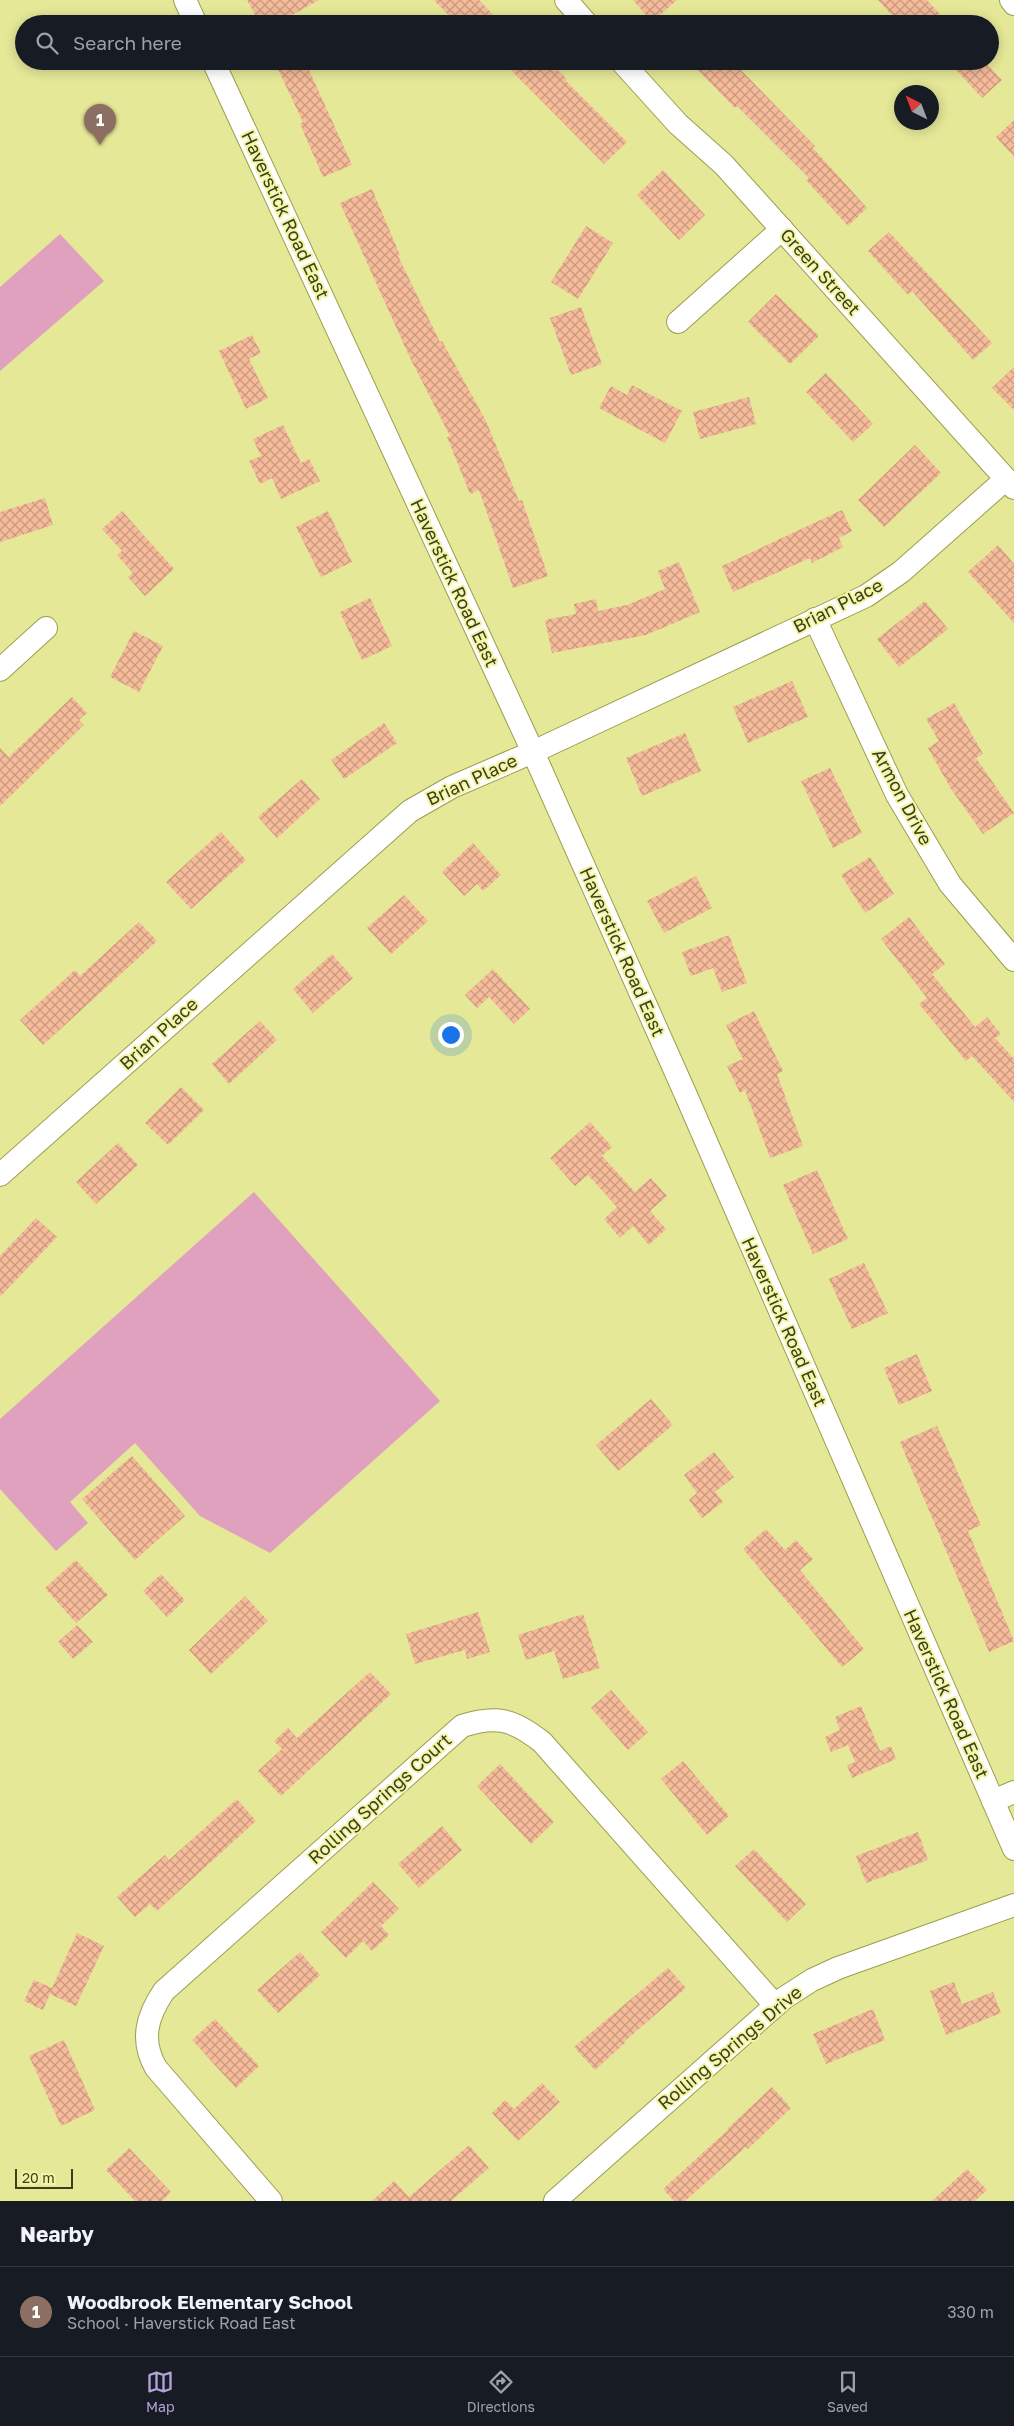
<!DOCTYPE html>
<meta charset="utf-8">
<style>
:root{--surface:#171b24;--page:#20242c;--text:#f1f3f6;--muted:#9ea1a6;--line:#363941;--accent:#b1a3db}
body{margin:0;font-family:"Golos Text",sans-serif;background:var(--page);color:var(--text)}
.compass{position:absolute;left:894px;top:85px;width:45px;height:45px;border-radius:50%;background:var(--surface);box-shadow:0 2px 12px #0003;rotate:318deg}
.scale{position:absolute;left:15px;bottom:12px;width:58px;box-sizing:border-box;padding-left:5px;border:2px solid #3d3e1d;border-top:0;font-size:14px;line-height:18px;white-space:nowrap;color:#3d3e1d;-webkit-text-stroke:4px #f2f5a4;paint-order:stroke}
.you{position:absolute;left:450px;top:1034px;width:18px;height:18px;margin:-12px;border:4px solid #fff;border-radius:50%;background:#1a73e8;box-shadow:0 0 0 8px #1a73e833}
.badge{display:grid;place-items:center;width:32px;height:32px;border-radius:50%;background:var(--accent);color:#fff;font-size:16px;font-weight:700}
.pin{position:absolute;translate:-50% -41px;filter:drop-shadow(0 1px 2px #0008)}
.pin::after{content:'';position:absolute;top:26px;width:18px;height:15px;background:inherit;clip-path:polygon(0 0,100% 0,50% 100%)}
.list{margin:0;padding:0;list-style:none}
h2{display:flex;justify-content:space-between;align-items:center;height:65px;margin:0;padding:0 20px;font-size:21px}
h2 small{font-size:16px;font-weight:400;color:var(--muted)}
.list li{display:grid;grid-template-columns:32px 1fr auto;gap:15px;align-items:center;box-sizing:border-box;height:90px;padding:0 20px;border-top:1px solid var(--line)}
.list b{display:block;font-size:19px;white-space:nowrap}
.list p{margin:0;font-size:16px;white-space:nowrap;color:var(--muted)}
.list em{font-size:16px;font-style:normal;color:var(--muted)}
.icon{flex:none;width:28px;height:28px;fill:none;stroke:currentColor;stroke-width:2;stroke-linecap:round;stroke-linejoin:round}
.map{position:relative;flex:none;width:1014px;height:2201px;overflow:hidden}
.search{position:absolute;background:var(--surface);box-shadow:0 2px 12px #0003;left:15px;right:15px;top:15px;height:55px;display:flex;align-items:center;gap:12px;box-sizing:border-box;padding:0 18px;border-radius:28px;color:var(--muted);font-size:19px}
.sheet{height:155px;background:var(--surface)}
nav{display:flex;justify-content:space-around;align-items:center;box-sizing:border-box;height:70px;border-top:1px solid var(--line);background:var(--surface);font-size:14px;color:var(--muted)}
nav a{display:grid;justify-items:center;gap:2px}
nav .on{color:var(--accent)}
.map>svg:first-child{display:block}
</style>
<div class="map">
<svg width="1014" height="2201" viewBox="0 0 1014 2201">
<defs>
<pattern id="building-cross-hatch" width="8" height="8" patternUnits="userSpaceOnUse" patternTransform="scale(1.25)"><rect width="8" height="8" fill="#f6bb9a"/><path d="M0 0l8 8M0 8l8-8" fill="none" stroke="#c8997d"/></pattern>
</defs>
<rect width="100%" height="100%" fill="#e5e897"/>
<g fill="#dfa1bd">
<path d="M60,234l44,47 -104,90v-84z"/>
<path d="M254,1192l186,209 -170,152 -70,-37 -65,-73 -65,59 18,21 -32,28 -56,-62v-70z"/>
</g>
<g fill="url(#building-cross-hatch)">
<path d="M247,0h72l-43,24h-16z"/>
<path d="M434,0h45l23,24h-45z"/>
<path d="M633,0h44l-25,22z"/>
<path d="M878,0h49l22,24h-49z"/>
<path d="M274,61h31l47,104 -29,12 -23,-53 3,-2z"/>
<path d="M502,61h47l18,18 -2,1 62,62 -23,22z"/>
<path d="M689,61h43l83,85 -2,2 54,60 -19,18 -42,-46 3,-2 -72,-72 -2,2z"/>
<path d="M948,61h36l18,19 -20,18z"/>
<path d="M1014,120v37l-18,-20z"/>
<path d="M663,170l42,45 -26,25 -42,-45z"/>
<path d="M372,189l28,66 -2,1 42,86 2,-1 44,80 33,80 3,-1 26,76 -35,12 -34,-98 -9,4 -23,-57 3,-1 -40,-78 -70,-155z"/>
<path d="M586,226l27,17 -35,56 -27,-17z"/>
<path d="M889,232l103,111 -19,17 -61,-69 -4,4 -40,-44z"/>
<path d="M776,294l43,42 -29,28 -42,-42z"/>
<path d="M581,307l21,57 -31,11 -21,-57z"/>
<path d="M252,335l9,18 -12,6 19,39 -22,11 -27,-58z"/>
<path d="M1014,367v43l-22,-22z"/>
<path d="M826,373l47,51 -20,18 -47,-50z"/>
<path d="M632,385l50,26 -17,32 -66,-35 12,-22 16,9z"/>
<path d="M749,397l7,27 -56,15 -7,-27z"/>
<path d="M283,425l18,38 8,-4 11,22 -39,18 -9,-21 -12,6 -11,-23 12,-5 -8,-17z"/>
<path d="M915,445l26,28 -57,54 -26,-27z"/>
<path d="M45,498l8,27 -53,17v-30z"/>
<path d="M842,510l10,21 -13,7 4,9 -31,16 -2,-5 -77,34 -11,-26z"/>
<path d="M122,511l52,58 -29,27 -17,-19 5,-4 -16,-18 5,-4 -20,-22z"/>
<path d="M328,511l24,51 -31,15 -25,-50z"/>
<path d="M998,545l16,19v59l-46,-51z"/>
<path d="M679,562l21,50 -54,23 -94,18 -7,-33 31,-6 -2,-10 22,-5 2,12 29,-6 38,-16 -7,-18z"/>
<path d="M370,598l22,48 -30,14 -22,-48z"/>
<path d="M925,601l23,28 -49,38 -22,-28z"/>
<path d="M134,631l29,15 -24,46 -29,-15z"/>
<path d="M792,681l16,36 -60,26 -15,-36z"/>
<path d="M72,697l15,16 -8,7 5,5 -84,81v-58l9,9z"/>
<path d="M954,703l29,51 -7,4 38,55 -31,21 -32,-45 -23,-41 11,-7 -13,-22z"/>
<path d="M384,723l13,20 -53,36 -13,-19z"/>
<path d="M685,733l16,38 -59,25 -16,-38z"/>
<path d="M830,768l32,65 -29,15 -32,-67z"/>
<path d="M302,779l18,20 -43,39 -19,-21z"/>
<path d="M221,832l25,28 -55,49 -25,-27z"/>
<path d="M473,843l28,32 -18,16 -6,-7 -13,12 -22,-24z"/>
<path d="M870,857l24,37 -29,19 -24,-38z"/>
<path d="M696,876l16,32 -48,25 -17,-32z"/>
<path d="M404,895l24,26 -37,33 -24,-26z"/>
<path d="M909,917l36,47 -13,10 43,53 12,-10 14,17 -6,4 19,21v43l-42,-46 -6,5 -47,-57 8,-6 -46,-59z"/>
<path d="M139,922l18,19 -114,104 -23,-25 55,-50 5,6z"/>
<path d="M729,935l18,48 -25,9 -9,-24 -22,8 -9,-24z"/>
<path d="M332,954l21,24 -40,35 -20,-24z"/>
<path d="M493,969l37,40 -16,15 -25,-27 -12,11 -12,-13z"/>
<path d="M754,1011l29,60 -6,3 26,72 -33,12 -25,-68 -5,3 -13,-27 16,-7 -17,-34z"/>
<path d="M260,1021l17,19 -48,44 -17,-20z"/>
<path d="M181,1087l23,23 -36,35 -23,-22z"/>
<path d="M590,1122l22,25 -10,9 33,36 16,-14 16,18 -17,15 16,18 -17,16 -16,-19 -13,12 -16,-19 13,-12 -29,-32 -13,11 -25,-28z"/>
<path d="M118,1143l20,22 -42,39 -20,-22z"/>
<path d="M817,1170l31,69 -35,15 -30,-69z"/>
<path d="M36,1218l21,19 -57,60v-41z"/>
<path d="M864,1263l24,50 -36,16 -23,-50z"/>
<path d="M917,1354l15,37 -33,14 -15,-37z"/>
<path d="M651,1399l22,26 -55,46 -22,-26z"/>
<path d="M937,1426l44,99 -13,6 46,110 -25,11 -89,-210z"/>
<path d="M714,1452l20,25 -19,15 8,10 -21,16 -13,-18 8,-7 -13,-18z"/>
<path d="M132,1456l53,60 -50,44 -53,-61z"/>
<path d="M766,1529l19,21 11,-10 17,19 -13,11 64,79 -22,18 -99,-118z"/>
<path d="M76,1560l32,35 -32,28 -31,-35z"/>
<path d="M161,1574l24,26 -18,17 -24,-26z"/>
<path d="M245,1596l23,25 -57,53 -22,-24z"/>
<path d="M478,1612l12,40 -23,7 -2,-9 -50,14 -9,-30z"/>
<path d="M583,1614l17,54 -37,11 -9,-28 -28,9 -8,-25z"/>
<path d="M77,1625l16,17 -20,17 -15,-17z"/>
<path d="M370,1672l21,22 -110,102 -23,-25 24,-22 -8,-8 14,-13 9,10z"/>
<path d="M611,1690l37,42 -20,18 -37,-42z"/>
<path d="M861,1706l19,45 11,-5 5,13 -44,19 -5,-13 8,-3 -7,-17 -17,7 -6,-15 15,-7 -5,-13z"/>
<path d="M683,1761l46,55 -22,19 -46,-56z"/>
<path d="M500,1764l54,58 -23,22 -54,-58z"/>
<path d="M237,1799l19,22 -99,90 -7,-7 -15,13 -18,-20 48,-42 4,5z"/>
<path d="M442,1826l20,24 -43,38 -21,-24z"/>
<path d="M918,1832l10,28 -62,23 -10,-27z"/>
<path d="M754,1849l52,55 -19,18 -52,-56z"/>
<path d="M373,1882l26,27 -18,17 8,9 -17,16 -9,-10 -17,17 -25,-26z"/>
<path d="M77,1933l27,13 -28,60 -26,-12 -7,16 -19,-9 10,-21 18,8z"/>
<path d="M300,1952l20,23 -42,38 -21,-23z"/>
<path d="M668,1968l18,20 -62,54 1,1 -30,27 -21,-23z"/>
<path d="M954,1982l8,22 31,-12 8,21 -55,22 -16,-44z"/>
<path d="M873,2009l12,31 -59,24 -13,-30z"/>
<path d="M215,2019l44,47 -23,22 -44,-48z"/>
<path d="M64,2040l31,70 -34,16 -32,-70z"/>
<path d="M542,2083l18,19 -42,39 -26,-28 13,-13 9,9z"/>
<path d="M772,2087l19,21 -43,41 -2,-2 -61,54h-11l-11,-12 66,-60 -1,-1z"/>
<path d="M469,2145l20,23 -38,33h-79l22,-20 15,16z"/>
<path d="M129,2148l42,44 -9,9h-27l-29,-31z"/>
<path d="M967,2169l20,21 -12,11h-43z"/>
</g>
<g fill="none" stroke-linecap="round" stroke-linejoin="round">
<defs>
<g id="minor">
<path d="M185,0l11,24"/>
<path d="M566,0l21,24"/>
<path d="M1011,0l3,4"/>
<path d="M213,61l320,691 152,341 329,756"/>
<path d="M621,61l57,63 46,41 290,323"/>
<path d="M678,322l104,-93"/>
<path d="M815,619l82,176 53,89 64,76"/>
<path d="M0,670l46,-42"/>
<path d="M0,1175l410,-364 42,-24 81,-35 333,-156 35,-24 105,-93"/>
<path d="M993,1801l21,-9"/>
<path d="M271,2201l-115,-133c-16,-28 -9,-52 8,-77l298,-265c34,-11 51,-7 80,16l233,263"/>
<path d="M555,2201l229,-203 28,-18 26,-12 176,-63"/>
</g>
</defs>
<use href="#minor" stroke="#9c9e4f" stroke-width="24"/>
<use href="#minor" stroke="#fff" stroke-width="22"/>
</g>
<g text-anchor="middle" stroke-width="4" stroke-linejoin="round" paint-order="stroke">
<g font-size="18" fill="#3d3e1d" stroke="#f2f5a4">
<text transform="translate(285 215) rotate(65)" y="6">Haverstick Road East</text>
<text transform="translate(820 272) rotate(48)" y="6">Green Street</text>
<text transform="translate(454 583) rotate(65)" y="6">Haverstick Road East</text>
<text transform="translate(838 606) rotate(-27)" y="6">Brian Place</text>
<text transform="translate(472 780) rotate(-25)" y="6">Brian Place</text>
<text transform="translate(902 797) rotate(62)" y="6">Armon Drive</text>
<text transform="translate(622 952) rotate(66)" y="6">Haverstick Road East</text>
<text transform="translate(159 1034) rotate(-42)" y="6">Brian Place</text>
<text transform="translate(784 1322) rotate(66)" y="6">Haverstick Road East</text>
<text transform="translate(946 1694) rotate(66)" y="6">Haverstick Road East</text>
<text transform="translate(380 1799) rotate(-42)" y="6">Rolling Springs Court</text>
<text transform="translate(730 2048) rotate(-40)" y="6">Rolling Springs Drive</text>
</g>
</g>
</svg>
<svg class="compass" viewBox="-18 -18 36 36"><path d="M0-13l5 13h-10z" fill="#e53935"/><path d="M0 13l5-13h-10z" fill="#9ea1a6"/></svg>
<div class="scale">20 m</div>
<div class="you"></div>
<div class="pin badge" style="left:100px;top:145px;background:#8d6e63">1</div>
<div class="search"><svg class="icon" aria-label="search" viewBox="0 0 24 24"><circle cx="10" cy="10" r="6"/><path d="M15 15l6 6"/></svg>Search here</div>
</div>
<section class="sheet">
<h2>Nearby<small></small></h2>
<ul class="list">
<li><span class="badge" style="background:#8d6e63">1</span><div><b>Woodbrook Elementary School</b><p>School · Haverstick Road East</p></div><em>330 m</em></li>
</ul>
</section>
<nav>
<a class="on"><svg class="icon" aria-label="map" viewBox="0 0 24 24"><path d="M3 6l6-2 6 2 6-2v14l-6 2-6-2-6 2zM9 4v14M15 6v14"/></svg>Map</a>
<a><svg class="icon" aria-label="directions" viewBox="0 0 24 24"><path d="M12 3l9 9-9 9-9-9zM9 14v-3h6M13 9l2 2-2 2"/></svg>Directions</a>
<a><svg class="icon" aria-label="saved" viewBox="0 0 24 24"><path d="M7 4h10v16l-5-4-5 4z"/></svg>Saved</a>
</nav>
